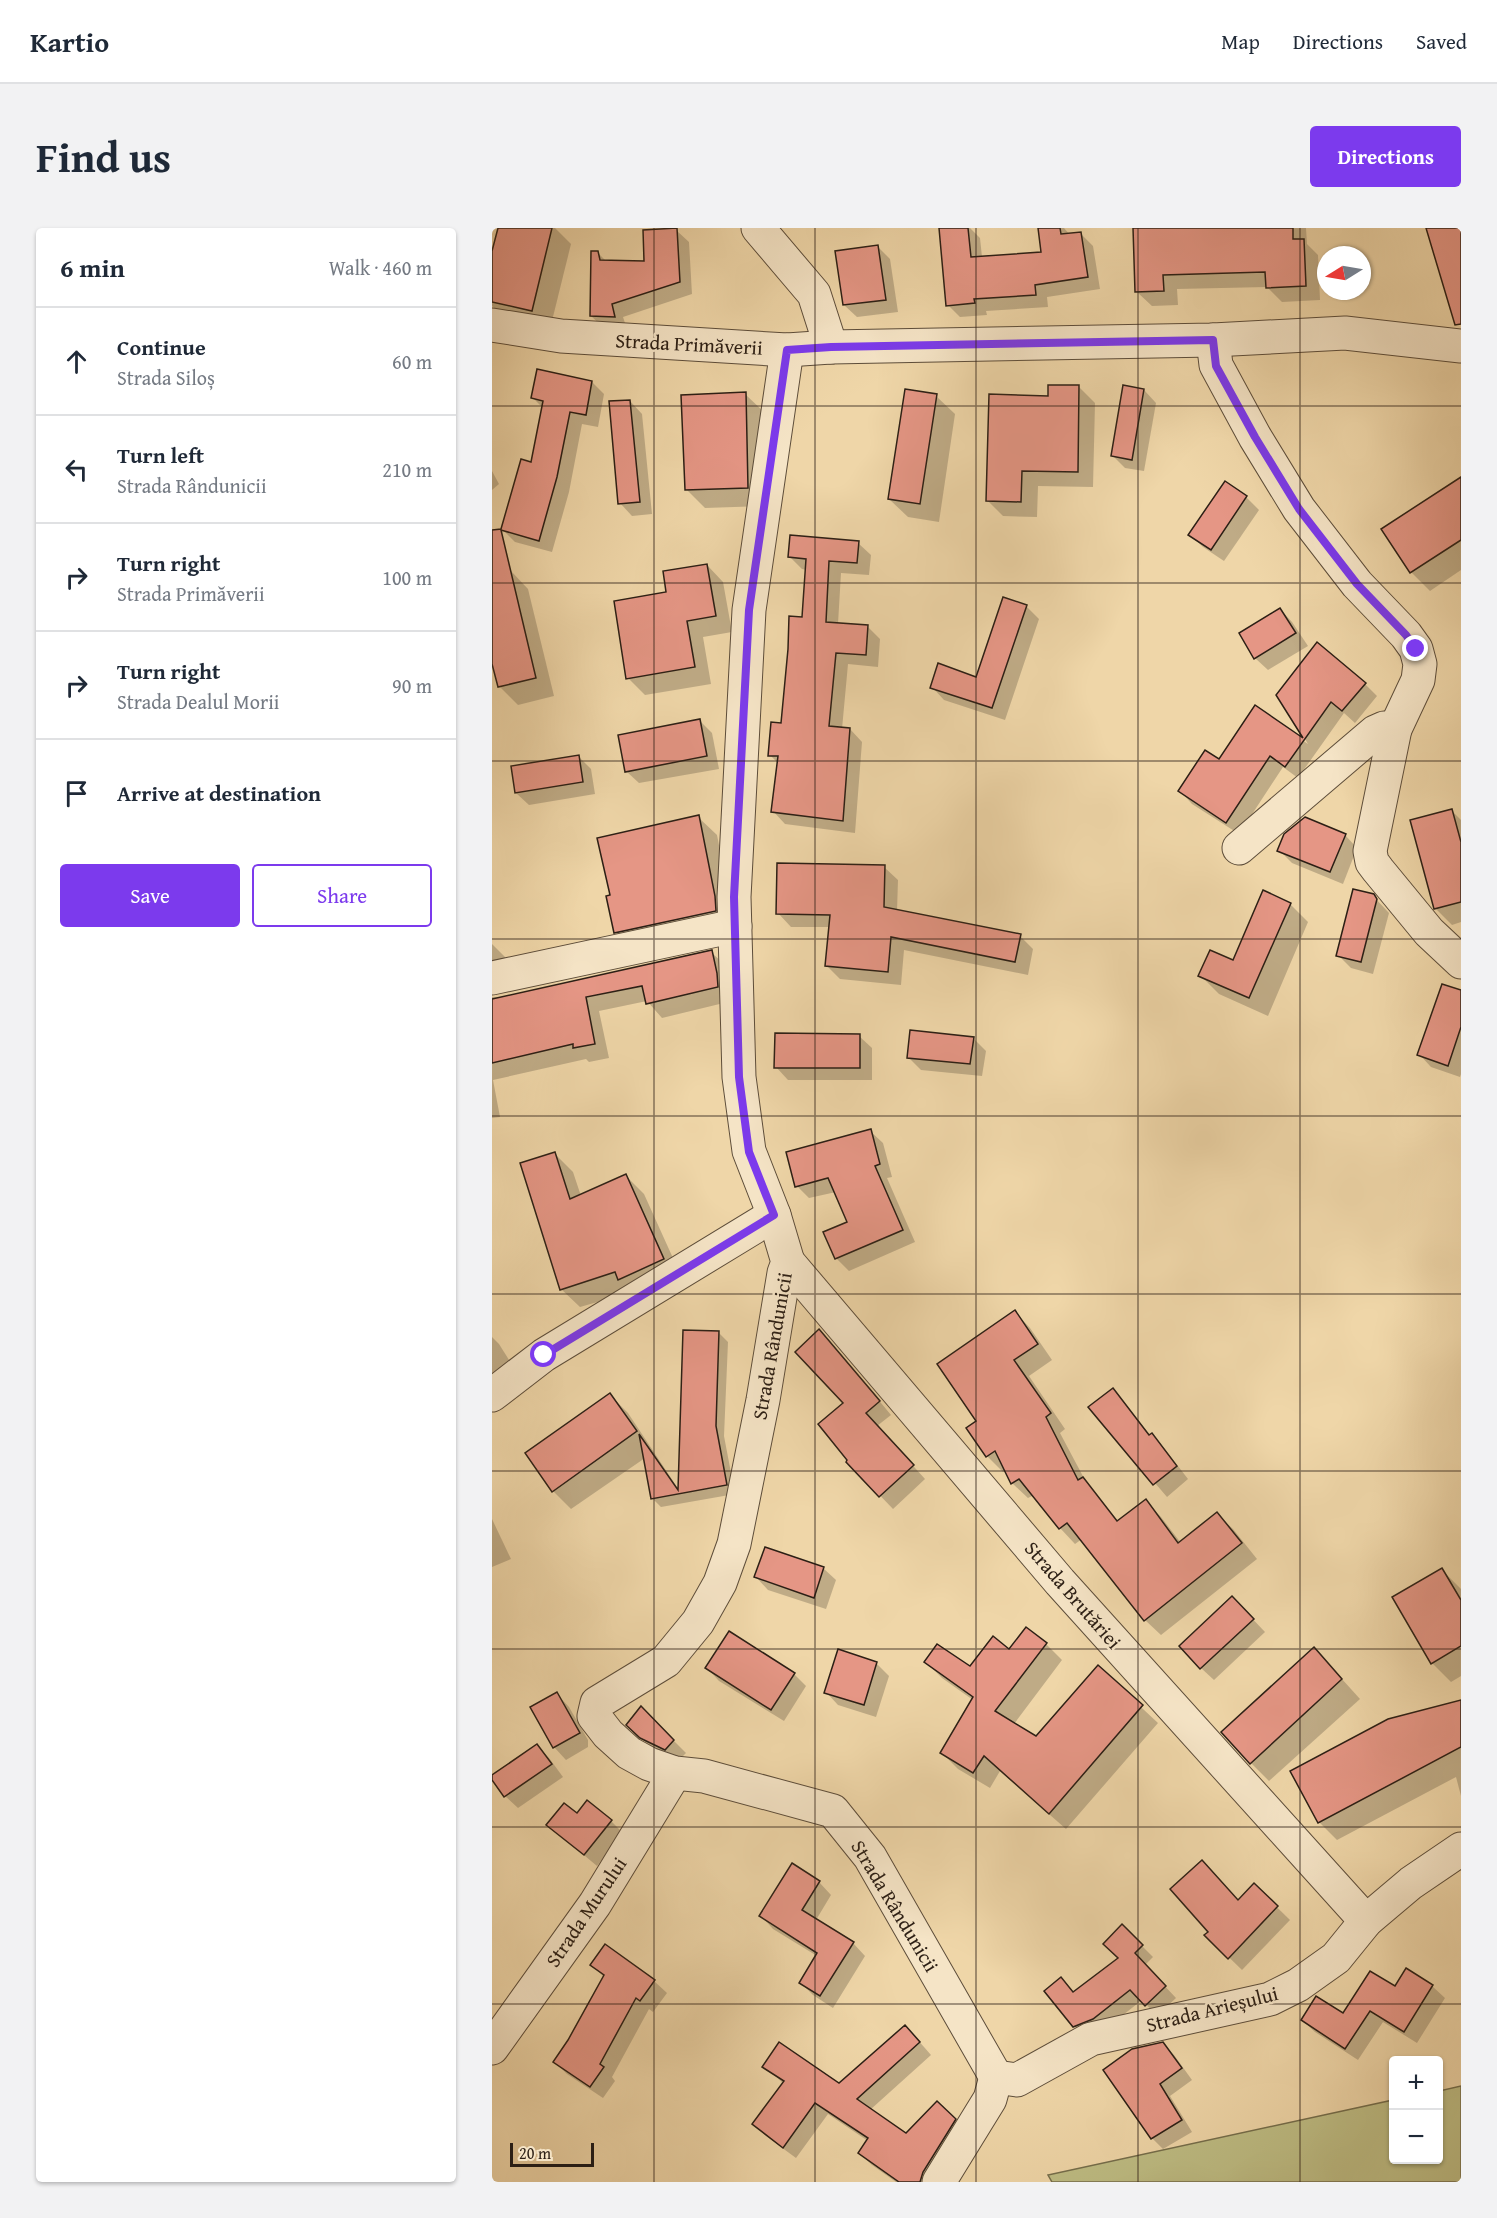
<!DOCTYPE html>
<meta charset="utf-8">
<style>
:root{--surface:#fff;--page:#f2f2f3;--text:#1f2937;--muted:#747a83;--line:#e0e1e3;--accent:#7c3aed}
body{margin:0;font-family:"Gentium Book Plus",serif;background:var(--page);color:var(--text)}
.controls{position:absolute;right:18px;bottom:18px;display:grid;overflow:hidden;border-radius:6px;box-shadow:0 2px 4px #0004}
.controls button{width:54px;height:54px;display:grid;place-items:center;padding:0;border:0;border-bottom:2px solid var(--line);background:var(--surface);color:var(--text);font:30px sans-serif}
.compass{position:absolute;left:825px;top:18px;width:54px;height:54px;border-radius:50%;background:var(--surface);box-shadow:0 2px 4px #0004;rotate:259deg}
.scale{position:absolute;left:18px;bottom:15px;width:84px;box-sizing:border-box;padding-left:6px;border:3px solid #2c1f15;border-top:0;font-size:16px;line-height:21px;white-space:nowrap;color:#2c1f15;-webkit-text-stroke:4px #f5e4c6;paint-order:stroke}
.stop{position:absolute;width:18px;height:18px;margin:-14px;border:4px solid #7c3aed;border-radius:50%;background:#fff}
.stop.end{background:#7c3aed;border-color:#fff;box-shadow:0 2px 6px #0008}
.list{margin:0;padding:0;list-style:none}
h2{display:flex;justify-content:space-between;align-items:center;height:78px;margin:0;padding:0 24px;font-size:26px}
h2 small{font-size:20px;font-weight:400;color:var(--muted)}
.list li{display:grid;grid-template-columns:39px 1fr auto;gap:18px;align-items:center;box-sizing:border-box;height:108px;padding:0 24px;border-top:2px solid var(--line)}
.list b{display:block;font-size:22px;white-space:nowrap}
.list p{margin:0;font-size:20px;white-space:nowrap;color:var(--muted)}
.list em{font-size:20px;font-style:normal;color:var(--muted)}
.actions{display:flex;gap:12px;padding:18px 24px}
.actions a{flex:1;padding:14px 0;border:2px solid var(--accent);border-radius:6px;text-align:center;font-size:21px;color:var(--accent)}
.actions .main{background:var(--accent);color:#fff}
.icon{flex:none;width:33px;height:33px;fill:none;stroke:currentColor;stroke-width:2;stroke-linecap:round;stroke-linejoin:round}
.map{position:relative;flex:none;width:969px;height:1954px;overflow:hidden;border-radius:6px}
header{display:flex;align-items:center;gap:36px;box-sizing:border-box;height:84px;padding:0 30px;background:var(--surface);border-bottom:2px solid var(--line)}
header strong{font-size:28px}
nav{display:flex;gap:33px;margin-inline-start:auto;font-size:21px}
.intro{display:flex;align-items:center;justify-content:space-between;box-sizing:border-box;height:144px;padding:0 36px}
h1{margin:0;font-size:42px}
.button{padding:15px 27px;border-radius:6px;background:var(--accent);color:#fff;font-size:21px;font-weight:700}
main{display:flex;gap:36px;padding:0 36px}
aside{flex:1;background:var(--surface);border-radius:6px;box-shadow:0 2px 4px #0004}
.map>svg:first-child{display:block}
</style>
<header>
<strong>Kartio</strong>
<nav><a>Map</a><a>Directions</a><a>Saved</a></nav>
</header>
<div class="intro"><h1>Find us</h1><a class="button">Directions</a></div>
<main>
<aside>
<h2>6 min<small>Walk · 460 m</small></h2>
<ul class="list">
<li><svg class="icon" aria-label="ahead" viewBox="0 0 24 24"><path d="M12 20V5M6 11l6-6 6 6"/></svg><div><b>Continue</b><p>Strada Siloș</p></div><em>60 m</em></li>
<li><svg class="icon" aria-label="left" viewBox="0 0 24 24"><path d="M17 20v-9H6M10 6l-5 5 5 5"/></svg><div><b>Turn left</b><p>Strada Rândunicii</p></div><em>210 m</em></li>
<li><svg class="icon" aria-label="right" viewBox="0 0 24 24"><path d="M7 20v-9h11M14 6l5 5-5 5"/></svg><div><b>Turn right</b><p>Strada Primăverii</p></div><em>100 m</em></li>
<li><svg class="icon" aria-label="right" viewBox="0 0 24 24"><path d="M7 20v-9h11M14 6l5 5-5 5"/></svg><div><b>Turn right</b><p>Strada Dealul Morii</p></div><em>90 m</em></li>
<li><svg class="icon" aria-label="arrive" viewBox="0 0 24 24"><path d="M6 21V4h12l-3 4 3 4H6"/></svg><div><b>Arrive at destination</b></div></li>
</ul>
<div class="actions"><a class="main">Save</a><a>Share</a></div>
</aside>
<div class="map">
<svg width="969" height="1954" viewBox="0 0 969 1954">
<rect width="100%" height="100%" fill="#efd6a8"/>
<filter id="stains"><feTurbulence type="fractalNoise" baseFrequency=".00333" numOctaves="4"/><feColorMatrix values="0 0 0 0 .2 0 0 0 0 .09 0 0 0 0 .02 0 0 0 .5 -.17"/></filter>
<radialGradient id="worn" r=".72"><stop offset=".6" stop-color="#630" stop-opacity="0"/><stop offset="1" stop-color="#630" stop-opacity=".3"/></radialGradient>
<path fill="#bebd84" stroke="#756e4c" stroke-width="1.5" d="M969,1858v96h-409l-4,-7 345,-75 1,60h44l1,-69z"/>
<g fill="#0003">
<path d="M8,0h55l16,16 -21,85 -46,-11 -12,-12v-35z"/>
<path d="M449,0h29l10,10 2,19 61,-3 -4,-26h25l6,7 10,-2 13,13 7,43 -53,8 1,10 -62,4 1,4 -27,2 -12,-12z"/>
<path d="M643,0h171l1,16 11,11 2,45 -38,2 -15,-15 -90,2 1,16 -26,1 -15,-14z"/>
<path d="M184,2l13,12 3,52 -69,23 4,12 -23,-1 -13,-12 6,-64 10,10h39z"/>
<path d="M385,18l13,13 8,53 -41,5 -13,-12z"/>
<path d="M100,154l12,12 -6,33 -16,-3 -13,68 -17,60 -37,-10 -12,-12 29,-66 11,-56 -10,-10z"/>
<path d="M587,159l16,16 -2,84 -55,-1 -1,31 -34,-1 -16,-16 62,-102z"/>
<path d="M652,162l12,13 -12,68 -19,-3 -13,-13z"/>
<path d="M253,166l19,18 2,94 -61,2 -18,-18z"/>
<path d="M444,168l19,18 -16,108 -31,-5 -19,-18z"/>
<path d="M138,173l12,13 10,100 -20,2 -12,-13z"/>
<path d="M0,243l7,13 -7,6z"/>
<path d="M969,251v91l-31,21 -19,-19z"/>
<path d="M733,255l21,14 13,13 -35,51 -21,-14 -13,-12z"/>
<path d="M366,315l13,12 -2,20 -28,-2 -3,51 29,2 13,13 -2,28 -30,-3 -6,65h8l12,13 -7,91 -70,-9 -12,-13 6,-47 -9,-9 13,-30 21,-106 3,-49 -5,-1 -12,-12z"/>
<path d="M215,337l16,17 9,50 -29,5 8,47 -66,11 -17,-17 40,-84z"/>
<path d="M18,342l18,19 26,107 -36,9 -19,-19 -7,-29v-83z"/>
<path d="M534,378l13,13 -34,101 -61,-20 -12,-13 45,-9z"/>
<path d="M788,381l12,13 16,24 -40,24 -13,-12z"/>
<path d="M873,456l12,12 -22,27 -11,-10 -46,65 -15,-11 -44,67 -47,-30 -12,-13 39,-30 37,-54 52,37 -30,-49z"/>
<path d="M208,493l12,12 7,36 -80,14 -13,-12z"/>
<path d="M86,528l13,13 4,25 -66,11 -13,-12z"/>
<path d="M960,583l9,9v102l-9,3 -18,-18z"/>
<path d="M206,589l19,18 16,81 -99,35 -19,-19z"/>
<path d="M853,607l12,13 -14,36 -51,-21 -13,-13z"/>
<path d="M392,639l14,13 -1,31 123,25 13,13 -5,26 -124,-25 -3,35 -61,-6 -14,-14 4,-38h-39l-13,-14z"/>
<path d="M881,668l16,17 -16,61 -22,-6 -13,-13z"/>
<path d="M798,676l18,18 -40,94 -49,-22 -19,-19 34,-13z"/>
<path d="M0,716l13,13 4,16 -17,8z"/>
<path d="M219,724l15,14 6,35 -70,17 -15,-17 -48,10 10,47 -20,4 -3,-3 -93,21 7,37 -8,1v-121l12,1z"/>
<path d="M969,764v82l-1,3 -29,-10 -12,-13z"/>
<path d="M367,808l13,12v32h-84l-12,-13z"/>
<path d="M481,810l13,13 -4,25 -61,-6 -13,-13z"/>
<path d="M378,903l13,12 9,34 -5,1 28,64 -66,29 -13,-13 13,-35 -13,-31 -27,6 -12,-12z"/>
<path d="M62,925l19,19 8,24 45,-20 18,18 38,84 -102,29 -19,-18z"/>
<path d="M523,1084l15,16 22,32 -23,16 36,53 -5,4 26,49 33,40 27,-21 15,16 20,26 36,-29 16,15 24,30 -96,76 -16,-15 -63,-81 -7,5 -15,-16 -26,-33 -6,3 -16,-15 -6,-13 -3,2 -16,-16 -19,-27 11,-8z"/>
<path d="M227,1105l9,9 -4,94 11,58 -74,13 -9,-9 -7,-40 -74,51 -18,-18 57,-96 18,18 51,77z"/>
<path d="M0,1109l7,7 15,24 -22,14z"/>
<path d="M340,1116l59,71 -14,11 48,53 -32,30 -45,-47 -3,-59z"/>
<path d="M621,1162l38,46 13,12 24,31 -21,18 -77,-90z"/>
<path d="M0,1291l19,40 -19,8z"/>
<path d="M331,1340l13,12 -10,29 -58,-19 -12,-13z"/>
<path d="M950,1342l19,19v87l-10,6 -19,-19 -38,-65z"/>
<path d="M753,1383l20,21 -51,48 -13,-12z"/>
<path d="M554,1416l16,16 -48,64 22,14 62,-71 60,56 -92,106 -66,-58 -10,17 -32,-19 -16,-16 31,-53 -31,-22 -16,-16 44,7 40,-18z"/>
<path d="M384,1435l13,13 -13,41 -38,-12 -12,-13z"/>
<path d="M215,1440l87,6 12,12 -22,35 -65,-40z"/>
<path d="M840,1440l28,31 -91,82 -18,-18z"/>
<path d="M65,1466l12,13 19,33v7l-22,13 -12,-13z"/>
<path d="M969,1473v95l-5,-19 -119,63 -18,-18z"/>
<path d="M149,1480l45,45 -8,8 -24,-11 -14,-13z"/>
<path d="M45,1518l12,12 14,19 -45,31 -13,-12 -13,-19z"/>
<path d="M85,1587l34,6 12,12 -26,33 -49,-41z"/>
<path d="M327,1654l12,13 -15,25 37,23 12,13 -32,52 -20,-13 -12,-12 16,-27 -44,-27 -12,-13z"/>
<path d="M762,1657l36,35 -48,50 -36,-35z"/>
<path d="M630,1698l31,31 -8,8 31,33 -19,18 -15,-16 -38,30 -18,8 -12,-12 -13,-47 14,14 45,-35z"/>
<path d="M100,1737l62,16 13,12 -14,19 -4,-3 -37,68 3,4 -12,17 -36,-24 -12,-12 15,-21 34,-64z"/>
<path d="M940,1758l13,12 -28,45 -34,-21 -25,38 -43,-28 -13,-12 42,-5 51,-27z"/>
<path d="M425,1811l14,16 -61,55 37,25 48,-15 12,12 -31,50h-40l-24,-17 -13,-12 9,-12 -40,-27 -32,44 -30,-22 -12,-12 30,-40 -20,-18 76,19z"/>
<path d="M671,1816l11,11 18,25 -22,16 22,36 -29,17 -11,-11 -47,-67z"/>
</g>
<g fill="#e59685" stroke="#2c1f15" stroke-width="1.5">
<path d="M6,0h54l-20,83 -40,-9v-51z"/>
<path d="M185,0l3,54 -68,22 3,13 -25,-1 1,-65h7l2,9 44,1 -1,-31z"/>
<path d="M447,0h29l3,29 70,-5 -3,-24h22l1,6 20,-2 7,45 -53,8 1,10 -62,4 1,4 -29,3z"/>
<path d="M641,0h160v11h11l2,47 -40,2 -1,-16 -102,3 1,16 -29,1z"/>
<path d="M934,0h35v96l-6,1z"/>
<path d="M386,17l8,55 -43,5 -8,-54z"/>
<path d="M45,141l55,12 -6,34 -16,-3 -13,65 -18,64 -38,-11 35,148 -38,9 -6,-23v-134l9,-1 20,-70 10,3 12,-61 -12,-3z"/>
<path d="M556,157h31l-1,87 -56,-1 -1,31 -35,-1 3,-107 59,2z"/>
<path d="M631,157l21,4 -12,71 -21,-4z"/>
<path d="M413,161l32,5 -17,110 -32,-5z"/>
<path d="M254,164l2,96 -63,2 -4,-95z"/>
<path d="M138,172l10,102 -22,2 -9,-103z"/>
<path d="M969,249v63l-51,33 -29,-44z"/>
<path d="M733,253l22,15 -36,54 -23,-15z"/>
<path d="M298,307l69,6 -2,22 -28,-2 -3,61 42,3 -2,30 -30,-2 -7,73 21,2 -7,93 -72,-9 7,-56h-10l3,-34 10,1 7,-74 1,-33 13,1 4,-58 -18,-2z"/>
<path d="M215,336l9,52 -29,5 8,46 -69,12 -12,-78 52,-9 -3,-21z"/>
<path d="M511,369l24,8 -35,103 -62,-20 8,-25 38,14z"/>
<path d="M788,380l16,25 -42,26 -15,-26z"/>
<path d="M825,414l49,41 -24,28 -11,-9 -46,65 -15,-11 -44,67 -48,-32 27,-41 14,9 36,-54 48,33 -27,-43z"/>
<path d="M208,491l7,37 -82,16 -7,-37z"/>
<path d="M87,527l4,27 -68,11 -4,-27z"/>
<path d="M960,581l9,33v60l-27,7 -24,-89z"/>
<path d="M207,587l16,81 1,15 -102,22 -8,-37 4,-1 -13,-57z"/>
<path d="M813,589l41,17 -16,38 -53,-21 7,-17z"/>
<path d="M285,635l108,2 -1,42 137,27 -6,28 -124,-25 -3,35 -63,-6 5,-51 -54,-1z"/>
<path d="M861,661l21,5 3,5 -16,63 -25,-6z"/>
<path d="M771,662l28,13 -42,95 -51,-22 12,-26 23,10z"/>
<path d="M220,722l5,23 1,14 -72,17 -4,-18 -56,11 9,47 -22,4v-4l-81,19v-64z"/>
<path d="M950,756l19,6v37l-13,39 -31,-11z"/>
<path d="M418,802l64,7 -4,27 -63,-6z"/>
<path d="M283,805l85,1v34h-86z"/>
<path d="M379,901l9,35 -5,2 28,64 -68,29 -12,-27 24,-10 -19,-44 -33,9 -9,-35z"/>
<path d="M63,924l15,47 56,-25 38,85 -46,21 -3,-8 -55,18 -40,-127z"/>
<path d="M523,1082l23,34 -24,16 37,53 -5,4 32,63 5,-3 34,44 29,-22 32,44 39,-31 25,31 -98,78 -77,-98 -8,6 -40,-50 -8,5 -16,-33 -9,6 -20,-29 10,-7 -39,-57z"/>
<path d="M327,1101l61,72 -14,12 48,52 -35,32 -33,-35 1,-2 -29,-36 25,-21 -48,-51z"/>
<path d="M191,1102l36,1 -3,95 11,59 -76,14 -12,-65 39,56z"/>
<path d="M621,1160l36,47 3,-2 25,33 -24,19 -65,-78z"/>
<path d="M118,1165l27,38 -85,61 -27,-39z"/>
<path d="M273,1319l59,20 -10,31 -60,-21z"/>
<path d="M950,1340l19,32v46l-30,18 -39,-67z"/>
<path d="M740,1368l22,23 -54,50 -21,-23z"/>
<path d="M534,1399l21,16 -52,68 41,25 62,-71 45,40 -94,109 -65,-58 -11,17 -33,-20 33,-56 -49,-35 13,-18 33,22 23,-30 16,13z"/>
<path d="M237,1403l66,42 -24,37 -66,-42z"/>
<path d="M822,1419l28,32 -92,85 -29,-32z"/>
<path d="M346,1421l39,13 -13,43 -40,-12z"/>
<path d="M65,1464l23,41 -27,15 -23,-41z"/>
<path d="M969,1472v47l-143,76 -28,-52 98,-52z"/>
<path d="M149,1478l33,34 -9,10 -25,-12 -14,-13z"/>
<path d="M45,1516l15,20 -48,33 -12,-17v-5z"/>
<path d="M95,1572l25,20 -28,35 -38,-30 18,-22 13,10z"/>
<path d="M710,1632l36,40 16,-17 24,23 -50,53 -24,-24 4,-3 -38,-43z"/>
<path d="M300,1635l28,18 -18,29 52,32 -34,54 -21,-13 18,-30 -58,-37z"/>
<path d="M630,1696l21,21 -8,8 31,33 -21,20 -15,-16 -37,29 -20,8 -29,-36 17,-14 12,15 45,-34 -15,-14z"/>
<path d="M113,1716l50,36 -15,21 -4,-3 -36,66 4,3 -14,20 -37,-25 15,-22 36,-65 -14,-10z"/>
<path d="M914,1740l27,17 -29,47 -34,-21 -25,38 -44,-29 15,-24 27,17 27,-42 25,15z"/>
<path d="M413,1797l15,17 -63,57 49,34 31,-32 19,18 -33,53 -3,10h-21l-41,-29 10,-15 -53,-35 -32,45 -31,-24 32,-43 -22,-14 17,-25 60,41z"/>
<path d="M671,1814l19,26 -22,16 22,36 -31,19 -48,-69 29,-21z"/>
</g>
<g fill="none" stroke-linecap="round" stroke-linejoin="round">
<defs>
<g id="minor">
<path d="M266,0l56,66 17,53"/>
<path d="M0,97l69,11 226,14 44,-3 382,-7 132,-7 116,13"/>
<path d="M721,112l3,25 39,72 44,72 58,75 49,51 10,14 4,15 -2,16 -23,49 -25,122 2,11 6,8 51,62 32,30"/>
<path d="M295,122l-38,260 -15,287 5,180 10,74 25,64 14,47 -4,11 -21,127 -29,144 -14,39 -22,39 -32,39 -69,42 -3,13 14,18 21,19 20,11 26,9 29,3 129,35 37,46 126,220"/>
<path d="M747,620l136,-116 9,-4 11,1"/>
<path d="M0,750l243,-52"/>
<path d="M296,1034l272,320 306,339"/>
<path d="M0,1167l52,-40 230,-140"/>
<path d="M0,1820l103,-144 80,-131"/>
<path d="M504,1849l21,3 74,-41 179,-40 28,-14 38,-27 30,-37 45,-38 50,-34"/>
<path d="M447,1954l51,-83 6,-22"/>
</g>
</defs>
<use href="#minor" stroke="#5d4d3a" stroke-width="35"/>
<use href="#minor" stroke="#f5e4c6" stroke-width="33"/>
</g>
<g fill="none" stroke-linecap="round" stroke-linejoin="round">
<path stroke="#7c3aed" stroke-width="8" d="M52,1127l230,-140 -25,-63 -10,-75 -5,-180 15,-287 38,-260 44,-3 382,-7 3,26 39,71 44,72 58,75 49,51 10,14"/>
</g>
<path fill="none" stroke="#2c1f15" stroke-width="1.5" stroke-opacity="0.55" d="M162,0v1954M323,0v1954M484,0v1954M646,0v1954M808,0v1954M0,178h969M0,355h969M0,533h969M0,711h969M0,888h969M0,1066h969M0,1243h969M0,1421h969M0,1599h969M0,1776h969"/>
<g text-anchor="middle" stroke-width="5" stroke-linejoin="round" paint-order="stroke">
<g font-size="20" fill="#2c1f15" stroke="#f5e4c6">
<text transform="translate(197 116) rotate(3)" y="7">Strada Primăverii</text>
<text transform="translate(280 1118) rotate(-80)" y="7">Strada Rândunicii</text>
<text transform="translate(581 1367) rotate(49)" y="7">Strada Brutăriei</text>
<text transform="translate(403 1678) rotate(59)" y="7">Strada Rândunicii</text>
<text transform="translate(94 1684) rotate(-56)" y="7">Strada Murului</text>
<text transform="translate(720 1781) rotate(-14)" y="7">Strada Arieșului</text>
</g>
</g>
<rect width="100%" height="100%" filter="url(#stains)"/>
<rect width="100%" height="100%" fill="url(#worn)"/>
</svg>
<div class="controls">
<button>+</button>
<button>−</button>
</div>
<svg class="compass" viewBox="-18 -18 36 36"><path d="M0-13l5 13h-10z" fill="#e53935"/><path d="M0 13l5-13h-10z" fill="#747a83"/></svg>
<div class="scale">20 m</div>
<div class="stop" style="left:52px;top:1127px"></div>
<div class="stop end" style="left:924px;top:421px"></div>
</div>
</main>
